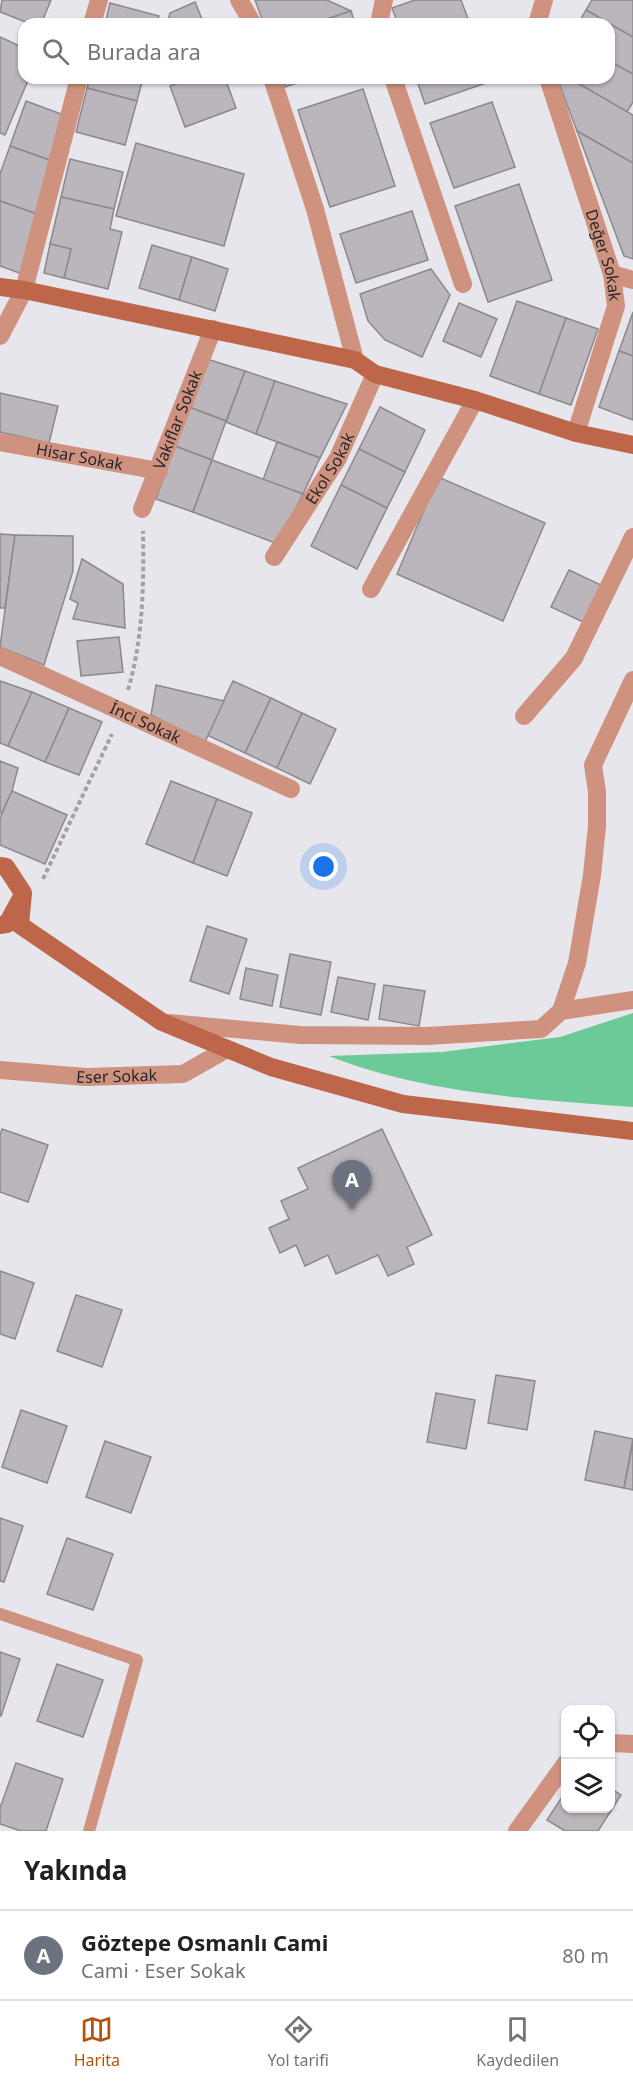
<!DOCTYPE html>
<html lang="tr">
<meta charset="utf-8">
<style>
:root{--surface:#fff;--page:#f2f2f2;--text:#202124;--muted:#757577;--line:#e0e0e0;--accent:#b45309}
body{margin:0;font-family:"Noto Sans",sans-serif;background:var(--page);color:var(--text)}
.controls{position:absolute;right:18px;bottom:18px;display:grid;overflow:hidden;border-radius:12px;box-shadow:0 2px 4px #0004}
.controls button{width:54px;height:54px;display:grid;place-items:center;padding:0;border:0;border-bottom:2px solid var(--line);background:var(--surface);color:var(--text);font:30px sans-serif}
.you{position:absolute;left:324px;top:867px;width:21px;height:21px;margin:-15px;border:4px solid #fff;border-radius:50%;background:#1a73e8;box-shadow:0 0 0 9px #1a73e833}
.badge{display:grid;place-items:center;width:39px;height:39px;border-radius:50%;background:var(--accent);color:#fff;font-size:20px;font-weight:700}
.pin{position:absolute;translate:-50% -50px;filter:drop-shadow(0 2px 3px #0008)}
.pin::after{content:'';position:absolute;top:32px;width:21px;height:18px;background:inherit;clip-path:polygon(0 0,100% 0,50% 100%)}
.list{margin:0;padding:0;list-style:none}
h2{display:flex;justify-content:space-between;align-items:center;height:78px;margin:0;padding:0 24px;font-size:26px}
h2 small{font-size:20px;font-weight:400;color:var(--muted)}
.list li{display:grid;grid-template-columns:39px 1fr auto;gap:18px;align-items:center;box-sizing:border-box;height:90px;padding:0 24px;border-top:2px solid var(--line)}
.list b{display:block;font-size:22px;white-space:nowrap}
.list p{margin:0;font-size:20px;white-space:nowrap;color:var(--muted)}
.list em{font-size:20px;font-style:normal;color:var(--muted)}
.icon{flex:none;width:33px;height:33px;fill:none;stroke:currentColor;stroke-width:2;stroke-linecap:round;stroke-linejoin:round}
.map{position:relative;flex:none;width:633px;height:1831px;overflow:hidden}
.search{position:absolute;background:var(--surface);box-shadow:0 2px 4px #0004;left:18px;right:18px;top:18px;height:66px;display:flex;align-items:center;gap:15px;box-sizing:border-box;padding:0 21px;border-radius:18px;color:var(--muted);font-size:22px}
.sheet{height:168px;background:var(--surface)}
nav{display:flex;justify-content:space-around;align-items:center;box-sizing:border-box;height:84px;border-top:2px solid var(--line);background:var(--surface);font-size:16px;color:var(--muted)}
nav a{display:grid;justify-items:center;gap:3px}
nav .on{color:var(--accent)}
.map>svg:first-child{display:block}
</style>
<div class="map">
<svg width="633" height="1831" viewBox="0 0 633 1831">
<rect width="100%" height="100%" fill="#e7e6ed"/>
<path fill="#6cc998" d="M633,1013v94c-103,-8 -208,-13 -304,-51l113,-4 118,-15z"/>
<g fill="#bbb6bb" stroke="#8d888d" stroke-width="1.5">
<path d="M2,0h49l-10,24h-10l-31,-12z"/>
<path d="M255,0h72l24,11 -39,13h-48z"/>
<path d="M415,0h46l9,24h-72l-6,-16z"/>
<path d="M592,0h41v37l-47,-27z"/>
<path d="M195,2l9,22h-37l3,-11z"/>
<path d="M110,3l49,13 -2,8h-52z"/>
<path d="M586,10l47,27v37l-24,-13v-37h-31z"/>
<path d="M351,11l4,13h-43z"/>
<path d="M0,37l24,11v30h5l-24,57 -5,-2z"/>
<path d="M609,61l24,13v28l-6,10 -58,-34h40z"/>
<path d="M90,78h53l-6,23 -50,-13z"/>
<path d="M191,78h34l11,30 -51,19 -15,-41z"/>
<path d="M283,78h29l-27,9z"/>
<path d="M416,78h72l1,4 -64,22z"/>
<path d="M557,78h12l64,37v48l-56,-32z"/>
<path d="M87,88l50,13 -12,44 -49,-13z"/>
<path d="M363,89l32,97 -65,21 -32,-97z"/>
<path d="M26,101l38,14 -12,46 -42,-15z"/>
<path d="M492,102l23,65 -61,21 -24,-65z"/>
<path d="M577,131l56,32v96l-9,-3z"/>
<path d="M136,143l108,31 -20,72 -108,-30z"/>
<path d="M10,146l42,15 -15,53 -37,-13v-27z"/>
<path d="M70,159l53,13 -9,37 -53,-12z"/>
<path d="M519,184l33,96 -64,22 -33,-96z"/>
<path d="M61,197l53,12 -4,20 12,3 -14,57 -44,-11 7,-29 -21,-5z"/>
<path d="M0,201l37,13 -15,60 -22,-8z"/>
<path d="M412,211l16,49 -72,23 -16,-49z"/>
<path d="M50,244l21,5 -7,29 -20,-5z"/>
<path d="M152,245l40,12 -13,43 -40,-12z"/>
<path d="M192,257l36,12 -13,42 -36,-11z"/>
<path d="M431,269l19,26 -28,62 -37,-17 -17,-19 -8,-27z"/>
<path d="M517,301l49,17 -27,76 -49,-18z"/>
<path d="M459,303l38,16 -16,38 -38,-16z"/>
<path d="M633,312v44l-14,-5z"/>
<path d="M566,318l32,11 -27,76 -32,-11z"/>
<path d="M619,351l14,5v64l-34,-13z"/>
<path d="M207,359l38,12 -19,50 -37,-14z"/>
<path d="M245,371l30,10 -19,53 -30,-12z"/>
<path d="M275,381l72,23 -27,54 -64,-24z"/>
<path d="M0,393l58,13 -9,37 -49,-11z"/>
<path d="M189,407l37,14 -14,39 -37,-14z"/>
<path d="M380,407l45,23 -20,42 -46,-23z"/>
<path d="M277,442l43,16 -17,36 -40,-14z"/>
<path d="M175,446l37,14 -19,52 -37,-13z"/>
<path d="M359,449l46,23 -18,36 -46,-23z"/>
<path d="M212,460l91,34 -25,50 -85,-32z"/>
<path d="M438,477l107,46 -42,98 -106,-47z"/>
<path d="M341,485l46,23 -30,61 -46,-23z"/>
<path d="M0,534l15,1 -10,73h-5z"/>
<path d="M15,535l58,1v35l-29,94 -44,-18z"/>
<path d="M82,559l41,25 2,44 -52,-9 5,-16 -8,-4z"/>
<path d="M569,570l32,15 -18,37 -32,-15z"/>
<path d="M119,637l4,35 -42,4 -4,-35z"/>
<path d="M0,681l32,11 -24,54 -8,-3z"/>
<path d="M233,681l38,17 -26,55 -38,-18z"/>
<path d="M156,685l68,16 -19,41 -54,-27z"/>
<path d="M32,692l37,16 -24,54 -37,-16z"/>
<path d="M271,698l31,15 -25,55 -32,-15z"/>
<path d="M69,708l33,14 -23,53 -34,-13z"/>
<path d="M302,713l34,16 -26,55 -33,-16z"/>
<path d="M0,761l18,7 -6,23 -10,22h-2z"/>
<path d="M171,781l46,18 -24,64 -47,-19z"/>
<path d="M12,791l55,24 -22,49 -45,-19v-27z"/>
<path d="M217,799l35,14 -25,63 -34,-13z"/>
<path d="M207,926l40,13 -18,55 -39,-13z"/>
<path d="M290,954l41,8 -10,53 -41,-8z"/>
<path d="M246,968l32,7 -6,31 -32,-7z"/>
<path d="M338,977l37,7 -7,36 -37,-8z"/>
<path d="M384,985l41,6 -6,35 -40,-7z"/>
<path d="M2,1129l46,16 -20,57 -28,-10v-57z"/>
<path d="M382,1129l50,106 -25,12 7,17 -26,12 -10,-21 -42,19 -8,-19 -23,11 -9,-21 -16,8 -11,-25 20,-9 -8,-18 27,-12 -10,-21z"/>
<path d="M0,1271l34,12 -19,56 -15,-5z"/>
<path d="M76,1295l46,15 -20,57 -45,-16z"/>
<path d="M496,1375l39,6 -8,49 -39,-7z"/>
<path d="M436,1393l39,7 -9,49 -39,-7z"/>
<path d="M21,1410l46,16 -20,57 -45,-16z"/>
<path d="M595,1431l38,8 -9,49 -39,-8z"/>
<path d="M105,1441l46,16 -20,56 -45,-16z"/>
<path d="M633,1442v48l-9,-2z"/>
<path d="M0,1518l23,8 -19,56 -4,-1z"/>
<path d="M67,1538l46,16 -20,56 -46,-16z"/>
<path d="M0,1652l20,7 -19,57 -1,-1z"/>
<path d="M57,1664l46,16 -20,57 -46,-16z"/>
<path d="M16,1763l47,16 -17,52h-25l-21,-7v-16z"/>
<path d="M610,1788l11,7 -23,36h-33l-18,-11 19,-29v17h44z"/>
</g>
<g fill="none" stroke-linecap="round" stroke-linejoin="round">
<g stroke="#a2a1a6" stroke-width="4" stroke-dasharray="4.5 3" stroke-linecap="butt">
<path d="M128,690c15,-50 16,-107 15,-159"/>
<path d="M43,879l69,-145"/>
</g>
<path stroke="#ce927e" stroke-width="12" d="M0,1614l137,46 -48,171"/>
<g stroke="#ce927e" stroke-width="18">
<path d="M239,0l14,24"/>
<path d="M92,24l7,-24"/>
<path d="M379,24l5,-24"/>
<path d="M537,24l7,-24"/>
<path d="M272,78l43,131 40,151"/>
<path d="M393,78l70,206"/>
<path id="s1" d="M548,78l64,196 4,32 -40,127"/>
<path d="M612,274l21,6"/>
<path d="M0,336l24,-46 55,-212"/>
<path id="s2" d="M0,442l159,29"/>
<path id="s3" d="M142,509l71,-180"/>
<path id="s4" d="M274,557l64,-99 37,-84"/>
<path d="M371,589l104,-189"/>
<path id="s5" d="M0,656l291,133"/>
<path d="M524,716l50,-58 59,-121"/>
<path d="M561,1011l16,-48 15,-88 5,-49v-34l-4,-27 40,-85"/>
<path d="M169,1023l131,12 127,1 114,-7 20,-18 72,-11"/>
<path id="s6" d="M0,1070l86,7 97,-3 44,-25"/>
<path d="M610,1743l23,1"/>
<path d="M517,1831l49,-68"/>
</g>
<g stroke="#bd664a" stroke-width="18">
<path d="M0,287l24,3 331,70 20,14 100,26 101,33 57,12"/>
<path d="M0,866l6,1 17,26 -3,32 142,97 109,45 132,37 230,27"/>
<path d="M0,925l7,-1 13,-24"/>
</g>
</g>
<g text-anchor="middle" stroke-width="4.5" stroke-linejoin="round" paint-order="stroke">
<g font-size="16" fill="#272729" stroke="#fff">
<text dy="6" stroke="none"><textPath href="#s1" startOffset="186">Değer Sokak</textPath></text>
<text dy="6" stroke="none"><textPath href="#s3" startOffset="96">Vakıflar Sokak</textPath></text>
<text dy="6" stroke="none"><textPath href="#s2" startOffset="81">Hisar Sokak</textPath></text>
<text dy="6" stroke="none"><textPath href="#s4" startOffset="105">Ekol Sokak</textPath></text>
<text dy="6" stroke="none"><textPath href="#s5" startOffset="160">İnci Sokak</textPath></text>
<text dy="6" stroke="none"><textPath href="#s6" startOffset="117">Eser Sokak</textPath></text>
</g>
</g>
</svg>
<div class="controls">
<button><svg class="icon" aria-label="locate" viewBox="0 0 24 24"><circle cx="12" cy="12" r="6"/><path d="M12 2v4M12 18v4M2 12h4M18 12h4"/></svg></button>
<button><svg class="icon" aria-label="layers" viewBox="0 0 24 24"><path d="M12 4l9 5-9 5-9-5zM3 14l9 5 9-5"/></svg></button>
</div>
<div class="you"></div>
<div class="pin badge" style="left:352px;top:1210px;background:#6b7280">A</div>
<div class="search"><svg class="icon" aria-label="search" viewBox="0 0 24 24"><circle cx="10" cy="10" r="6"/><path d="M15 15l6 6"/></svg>Burada ara</div>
</div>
<section class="sheet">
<h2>Yakında<small></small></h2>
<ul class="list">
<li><span class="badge" style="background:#6b7280">A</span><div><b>Göztepe Osmanlı Cami</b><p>Cami · Eser Sokak</p></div><em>80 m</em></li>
</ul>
</section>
<nav>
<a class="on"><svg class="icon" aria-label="map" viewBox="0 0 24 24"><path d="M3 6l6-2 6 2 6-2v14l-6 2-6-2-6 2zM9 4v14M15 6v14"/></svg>Harita</a>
<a><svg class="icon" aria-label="directions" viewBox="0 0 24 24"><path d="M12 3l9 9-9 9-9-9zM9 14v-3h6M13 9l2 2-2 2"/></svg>Yol tarifi</a>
<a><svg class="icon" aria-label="saved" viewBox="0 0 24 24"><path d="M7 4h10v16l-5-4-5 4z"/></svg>Kaydedilen</a>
</nav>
